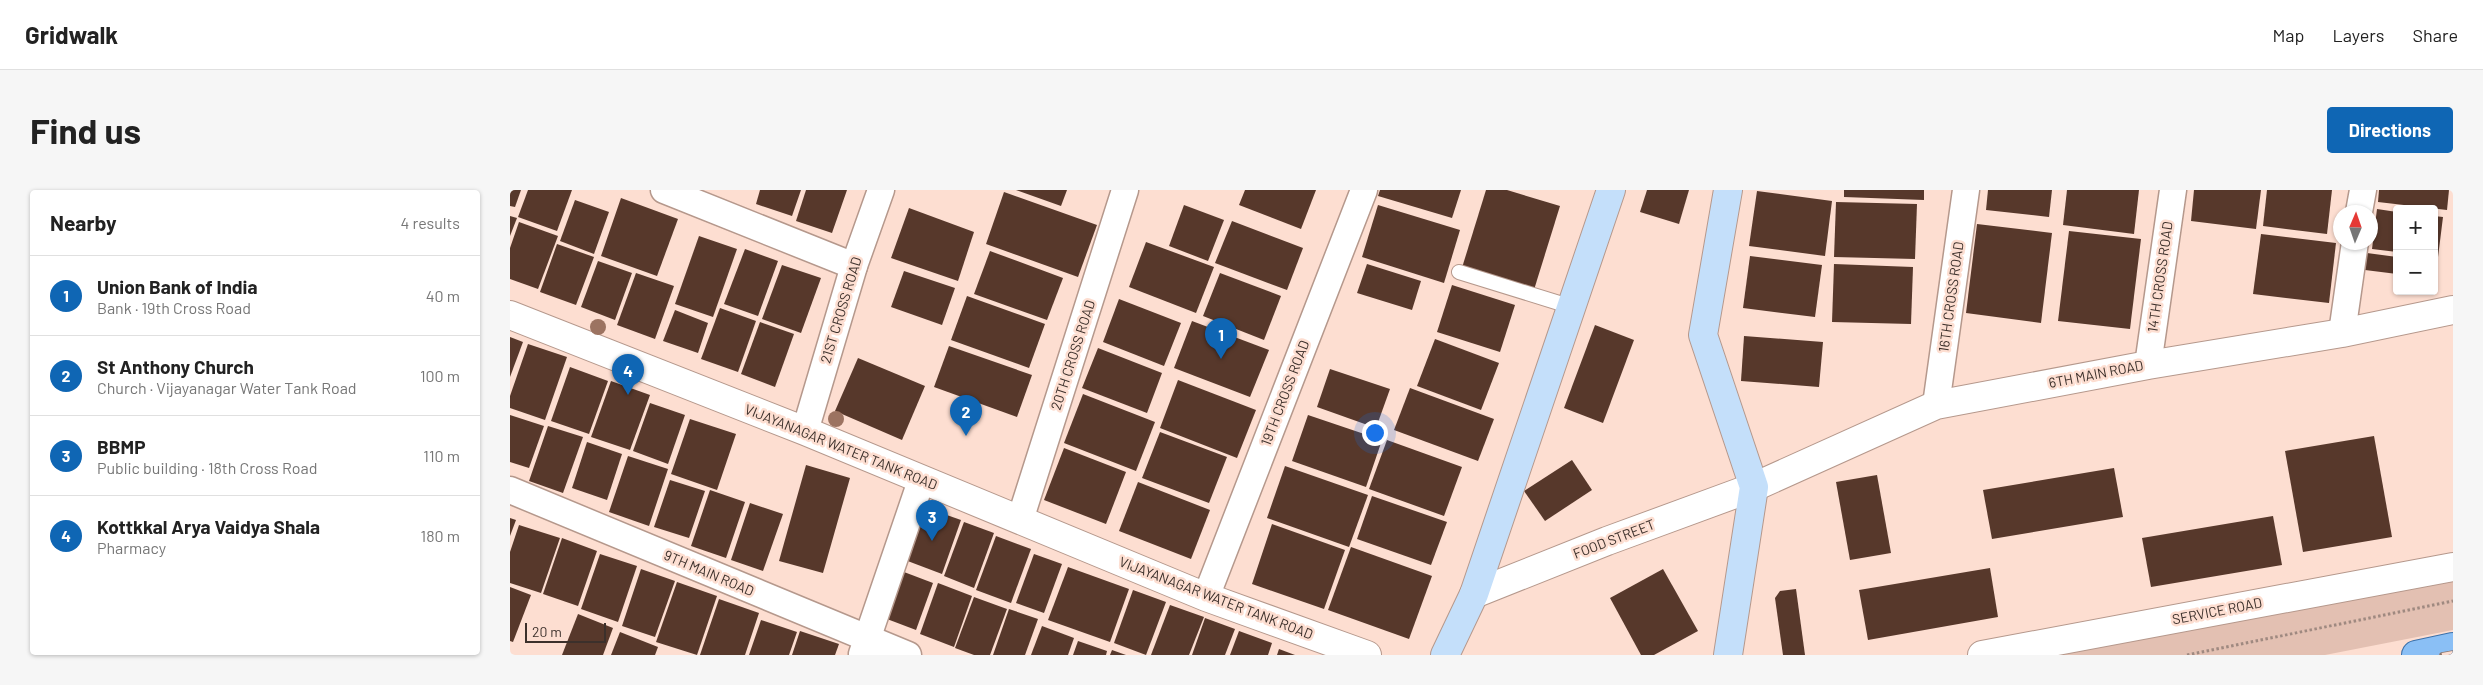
<!DOCTYPE html>
<meta charset="utf-8">
<style>
:root{--surface:#fff;--page:#f6f6f6;--text:#222;--muted:#767676;--line:#e0e0e0;--accent:#0f66b4}
body{margin:0;font-family:Barlow,sans-serif;background:var(--page);color:var(--text)}
.controls{position:absolute;right:15px;top:15px;display:grid;overflow:hidden;border-radius:5px;box-shadow:0 1px 4px #0004}
.controls button{width:45px;height:45px;display:grid;place-items:center;padding:0;border:0;border-bottom:1px solid var(--line);background:var(--surface);color:var(--text);font:25px sans-serif}
.compass{position:absolute;left:1823px;top:15px;width:45px;height:45px;border-radius:50%;background:var(--surface);box-shadow:0 1px 4px #0004;rotate:2deg}
.scale{position:absolute;left:15px;bottom:12px;width:81px;box-sizing:border-box;padding-left:5px;border:2px solid #3c302b;border-top:0;font-size:14px;line-height:18px;white-space:nowrap;color:#3c302b;-webkit-text-stroke:4px #fdded1;paint-order:stroke}
.you{position:absolute;left:864px;top:242px;width:18px;height:18px;margin:-12px;border:4px solid #fff;border-radius:50%;background:#1a73e8;box-shadow:0 0 0 8px #1a73e833}
.badge{display:grid;place-items:center;width:32px;height:32px;border-radius:50%;background:var(--accent);color:#fff;font-size:16px;font-weight:700}
.pin{position:absolute;translate:-50% -41px;filter:drop-shadow(0 1px 2px #0008)}
.pin::after{content:'';position:absolute;top:26px;width:18px;height:15px;background:inherit;clip-path:polygon(0 0,100% 0,50% 100%)}
.list{margin:0;padding:0;list-style:none}
h2{display:flex;justify-content:space-between;align-items:center;height:65px;margin:0;padding:0 20px;font-size:21px}
h2 small{font-size:16px;font-weight:400;color:var(--muted)}
.list li{display:grid;grid-template-columns:32px 1fr auto;gap:15px;align-items:center;box-sizing:border-box;height:80px;padding:0 20px;border-top:1px solid var(--line)}
.list b{display:block;font-size:19px;white-space:nowrap}
.list p{margin:0;font-size:16px;white-space:nowrap;color:var(--muted)}
.list em{font-size:16px;font-style:normal;color:var(--muted)}
.map{position:relative;flex:none;width:1943px;height:465px;overflow:hidden;border-radius:5px}
header{display:flex;align-items:center;gap:30px;box-sizing:border-box;height:70px;padding:0 25px;background:var(--surface);border-bottom:1px solid var(--line)}
header strong{font-size:24px}
nav{display:flex;gap:28px;margin-inline-start:auto;font-size:18px}
.intro{display:flex;align-items:center;justify-content:space-between;box-sizing:border-box;height:120px;padding:0 30px}
h1{margin:0;font-size:35px}
.button{padding:12px 22px;border-radius:5px;background:var(--accent);color:#fff;font-size:18px;font-weight:700}
main{display:flex;gap:30px;padding:0 30px}
aside{flex:1;background:var(--surface);border-radius:5px;box-shadow:0 1px 4px #0004}
.map>svg:first-child{display:block}
</style>
<header>
<strong>Gridwalk</strong>
<nav><a>Map</a><a>Layers</a><a>Share</a></nav>
</header>
<div class="intro"><h1>Find us</h1><a class="button">Directions</a></div>
<main>
<aside>
<h2>Nearby<small>4 results</small></h2>
<ul class="list">
<li><span class="badge">1</span><div><b>Union Bank of India</b><p>Bank · 19th Cross Road</p></div><em>40 m</em></li>
<li><span class="badge">2</span><div><b>St Anthony Church</b><p>Church · Vijayanagar Water Tank Road</p></div><em>100 m</em></li>
<li><span class="badge">3</span><div><b>BBMP</b><p>Public building · 18th Cross Road</p></div><em>110 m</em></li>
<li><span class="badge">4</span><div><b>Kottkkal Arya Vaidya Shala</b><p>Pharmacy</p></div><em>180 m</em></li>
</ul>
</aside>
<div class="map">
<svg width="1943" height="465" viewBox="0 0 1943 465">
<rect width="100%" height="100%" fill="#fdded1"/>
<path fill="#e3c0b2" d="M1943,384v56l-128,25h-290z"/>
<g fill="#57382b">
<path d="M0,0h11l-6,17 -5,-1z"/>
<path d="M18,0h44l-15,41 -39,-14z"/>
<path d="M250,0h41l-9,26 -36,-12z"/>
<path d="M296,0h41l-15,43 -36,-12z"/>
<path d="M506,0h51l-6,16z"/>
<path d="M735,0h71l-15,39 -62,-24z"/>
<path d="M870,0h81l-9,28 -74,-22z"/>
<path d="M976,0h21l53,16 -27,87 -72,-22z"/>
<path d="M1137,0h42l-10,34 -39,-12z"/>
<path d="M1334,0h80v10l-80,-3z"/>
<path d="M1478,0h64l-3,27 -63,-7z"/>
<path d="M1557,0h72l-5,44 -71,-9z"/>
<path d="M1684,0h67l-5,39 -65,-8z"/>
<path d="M1757,0h65l-5,44 -64,-8z"/>
<path d="M1869,0h70l-2,20 -69,-8z"/>
<path d="M1247,1l75,10 -7,55 -76,-10z"/>
<path d="M494,2l93,33 -19,52 -92,-33z"/>
<path d="M111,8l57,21 -21,57 -56,-20z"/>
<path d="M65,10l34,12 -15,42 -34,-13z"/>
<path d="M1326,12l81,2 -2,55 -81,-2z"/>
<path d="M674,15l40,15 -16,41 -39,-15z"/>
<path d="M868,15l82,25 -16,53 -82,-26z"/>
<path d="M399,18l65,24 -16,49 -67,-23z"/>
<path d="M1867,19l20,3v40l-25,-3z"/>
<path d="M0,26l7,2 -7,18z"/>
<path d="M1924,26l9,1 -5,40h-4z"/>
<path d="M722,31l71,27 -16,42 -72,-27z"/>
<path d="M9,32l39,14 -20,53 -28,-10v-31z"/>
<path d="M1467,34l75,9 -11,90 -75,-10z"/>
<path d="M1559,41l72,8 -11,90 -72,-8z"/>
<path d="M1751,44l75,9 -7,60 -76,-9z"/>
<path d="M189,46l38,13 -24,68 -38,-13z"/>
<path d="M636,52l68,25 -18,46 -67,-26z"/>
<path d="M47,54l37,13 -18,48 -36,-13z"/>
<path d="M235,59l33,12 -20,55 -34,-12z"/>
<path d="M480,61l73,27 -16,42 -73,-26z"/>
<path d="M1857,63l30,4v17l-32,-4z"/>
<path d="M1240,66l72,9 -7,52 -72,-9z"/>
<path d="M88,71l34,12 -17,47 -34,-13z"/>
<path d="M857,74l54,17 -9,29 -55,-17z"/>
<path d="M1324,74l79,3 -2,57 -79,-2z"/>
<path d="M272,75l39,13 -20,55 -39,-14z"/>
<path d="M394,81l51,17 -13,37 -51,-18z"/>
<path d="M126,83l38,13 -19,53 -38,-14z"/>
<path d="M710,83l61,23 -17,44 -61,-24z"/>
<path d="M942,95l63,20 -15,47 -63,-20z"/>
<path d="M457,106l78,28 -16,44 -78,-28z"/>
<path d="M609,109l62,24 -17,43 -61,-24z"/>
<path d="M210,118l36,13 -18,51 -37,-13z"/>
<path d="M165,120l33,13 -10,30 -35,-12z"/>
<path d="M682,131l77,29 -19,47 -76,-29z"/>
<path d="M250,132l34,12 -19,53 -34,-13z"/>
<path d="M1085,135l39,15 -31,83 -39,-15z"/>
<path d="M1234,146l79,6 -4,45 -78,-6z"/>
<path d="M0,147l13,5 -13,35z"/>
<path d="M925,149l64,24 -18,47 -64,-24z"/>
<path d="M18,154l39,13 -22,63 -35,-12v-12z"/>
<path d="M439,156l83,29 -15,42 -83,-30z"/>
<path d="M588,158l64,25 -15,40 -65,-25z"/>
<path d="M348,168l67,28 -23,54 -67,-29z"/>
<path d="M60,177l38,14 -19,53 -38,-13z"/>
<path d="M820,179l60,20 -14,39 -59,-21z"/>
<path d="M668,190l78,30 -19,48 -77,-30z"/>
<path d="M101,191l39,14 -20,55 -39,-13z"/>
<path d="M900,198l84,31 -16,42 -84,-31z"/>
<path d="M573,204l72,28 -19,49 -72,-28z"/>
<path d="M140,213l35,12 -17,49 -35,-13z"/>
<path d="M0,225l34,11 -15,42 -19,-6z"/>
<path d="M798,225l74,25 -16,47 -74,-26z"/>
<path d="M180,229l46,15 -19,56 -46,-16z"/>
<path d="M38,236l35,11 -20,56 -34,-12z"/>
<path d="M650,242l67,25 -18,46 -67,-25z"/>
<path d="M1864,246l18,101 -89,15 -18,-101z"/>
<path d="M877,250l75,27 -18,49 -75,-27z"/>
<path d="M77,252l35,12 -15,46 -35,-12z"/>
<path d="M554,258l62,24 -20,52 -62,-24z"/>
<path d="M118,266l40,13 -19,57 -40,-14z"/>
<path d="M1062,270l20,30 -47,31 -21,-30z"/>
<path d="M296,275l44,13 -27,95 -44,-12z"/>
<path d="M775,276l83,29 -19,52 -82,-29z"/>
<path d="M1604,278l9,49 -131,22 -9,-49z"/>
<path d="M1367,285l14,78 -41,7 -14,-78z"/>
<path d="M160,290l35,11 -16,47 -35,-11z"/>
<path d="M628,292l72,28 -19,49 -72,-28z"/>
<path d="M200,300l35,12 -19,56 -35,-12z"/>
<path d="M862,306l75,26 -16,43 -74,-26z"/>
<path d="M240,313l33,11 -20,57 -32,-11z"/>
<path d="M414,317l37,13 -19,54 -37,-14z"/>
<path d="M1763,326l9,49 -131,22 -9,-49z"/>
<path d="M0,328l6,2 -6,16z"/>
<path d="M454,332l30,11 -20,55 -30,-12z"/>
<path d="M762,334l73,26 -21,59 -72,-25z"/>
<path d="M9,335l41,13 -19,55 -31,-10v-31z"/>
<path d="M486,346l35,13 -20,54 -35,-13z"/>
<path d="M52,348l35,13 -19,55 -35,-12z"/>
<path d="M841,357l81,29 -23,63 -81,-29z"/>
<path d="M90,364l37,12 -19,56 -37,-13z"/>
<path d="M524,364l28,10 -18,49 -28,-10z"/>
<path d="M558,377l61,22 -19,53 -62,-22z"/>
<path d="M1480,378l8,49 -130,23 -9,-50z"/>
<path d="M131,379l34,12 -20,56 -33,-11z"/>
<path d="M1153,379l35,62 -44,24h-13l-31,-57z"/>
<path d="M394,382l29,11 -17,47 -29,-11z"/>
<path d="M167,392l40,14 -20,59 -41,-13z"/>
<path d="M428,393l34,13 -18,51 -34,-13z"/>
<path d="M0,397l21,8 -18,47 -3,-1z"/>
<path d="M1286,399l9,66h-22l-8,-57 5,-7z"/>
<path d="M623,400l33,12 -20,53 -32,-12z"/>
<path d="M464,407l33,12 -17,46h-16l-19,-7z"/>
<path d="M209,409l40,14 -14,42h-45z"/>
<path d="M660,415l34,12 -15,38h-38z"/>
<path d="M499,419l29,10 -13,36h-32z"/>
<path d="M68,424l35,14 -10,27h-41z"/>
<path d="M695,428l30,11 -10,26h-33z"/>
<path d="M251,430l36,12 -8,23h-40z"/>
<path d="M532,436l32,12 -6,17h-37z"/>
<path d="M290,441l39,13 -4,11h-43z"/>
<path d="M729,441l33,12 -4,12h-38z"/>
<path d="M110,442l38,15 -3,8h-44z"/>
<path d="M568,451l29,10 -1,4h-33z"/>
<path d="M769,459l16,6h-18z"/>
<path d="M602,460l14,5h-16z"/>
</g>
<g fill="none" stroke-linecap="round" stroke-linejoin="round">
<defs>
<path id="service" d="M949,82l113,35"/>
<g id="minor">
<path d="M154,0l190,76"/>
<path d="M1849,22l4,-22"/>
<path d="M1832,143l13,-91"/>
<path d="M1638,175l25,-175"/>
<path d="M1426,215l30,-215"/>
<path d="M295,241l49,-165 27,-76"/>
<path d="M0,300l398,165"/>
<path d="M510,330l105,-330"/>
<path d="M696,407l158,-407"/>
<path d="M352,464l59,-173"/>
</g>
<g id="tertiary">
<path d="M0,125l295,116 401,166 161,58"/>
<path d="M964,404l133,-53 147,-54 182,-82 212,-40 194,-32 111,-23"/>
<path d="M1472,465l471,-88"/>
</g>
<g id="secondary">
<path d="M1218,0l-25,145 51,152 -26,168"/>
<path d="M935,465l29,-61 137,-404"/>
</g>
<path id="primary" d="M1906,465l37,-8"/>
</defs>
<use href="#service" stroke="#b5988c" stroke-width="16"/>
<use href="#minor" stroke="#b5988c" stroke-width="29"/>
<use href="#tertiary" stroke="#b5988c" stroke-width="30"/>
<use href="#secondary" stroke="#b5988c" stroke-width="30"/>
<use href="#primary" stroke="#3c71aa" stroke-width="30"/>
<path stroke="#9f8980" stroke-width="3" stroke-dasharray="2.5 2.5" stroke-linecap="butt" d="M1677,465l266,-54"/>
<use href="#service" stroke="#fff" stroke-width="14"/>
<use href="#minor" stroke="#fff" stroke-width="26"/>
<use href="#tertiary" stroke="#fff" stroke-width="28"/>
<use href="#secondary" stroke="#c4dffa" stroke-width="28"/>
<use href="#primary" stroke="#8abff5" stroke-width="28"/>
<defs>
<path id="rail" d="M1932,465l11,-2"/>
</defs>
<use href="#rail" stroke="#89756d" stroke-width="5.5"/>
<use href="#rail" stroke="#fdded1" stroke-width="4" stroke-dasharray="11" stroke-linecap="butt"/>
</g>
<g fill="#9c7361">
<circle cx="88" cy="137" r="8"/>
<circle cx="326" cy="229" r="8"/>
</g>
<g text-anchor="middle" stroke-width="5" stroke-linejoin="round" paint-order="stroke">
<g font-size="14" fill="#3c302b" stroke="#fdded1">
<text transform="translate(1650 87) rotate(-82)" y="5">14TH CROSS ROAD</text>
<text transform="translate(1441 107) rotate(-82)" y="5">16TH CROSS ROAD</text>
<text transform="translate(331 120) rotate(-73)" y="5">21ST CROSS ROAD</text>
<text transform="translate(563 165) rotate(-72)" y="5">20TH CROSS ROAD</text>
<text transform="translate(1586 184) rotate(-11)" y="5">6TH MAIN ROAD</text>
<text transform="translate(775 203) rotate(-69)" y="5">19TH CROSS ROAD</text>
<text transform="translate(331 257) rotate(22)" y="5">VIJAYANAGAR WATER TANK ROAD</text>
<text transform="translate(1104 349) rotate(-21)" y="5">FOOD STREET</text>
<text transform="translate(199 383) rotate(23)" y="5">9TH MAIN ROAD</text>
<text transform="translate(706 408) rotate(21)" y="5">VIJAYANAGAR WATER TANK ROAD</text>
<text transform="translate(1707 421) rotate(-11)" y="5">SERVICE ROAD</text>
</g>
</g>
</svg>
<div class="controls">
<button>+</button>
<button>−</button>
</div>
<svg class="compass" viewBox="-18 -18 36 36"><path d="M0-13l5 13h-10z" fill="#e53935"/><path d="M0 13l5-13h-10z" fill="#767676"/></svg>
<div class="scale">20 m</div>
<div class="you"></div>
<div class="pin badge" style="left:711px;top:169px">1</div>
<div class="pin badge" style="left:456px;top:246px">2</div>
<div class="pin badge" style="left:422px;top:351px">3</div>
<div class="pin badge" style="left:118px;top:205px">4</div>
</div>
</main>
